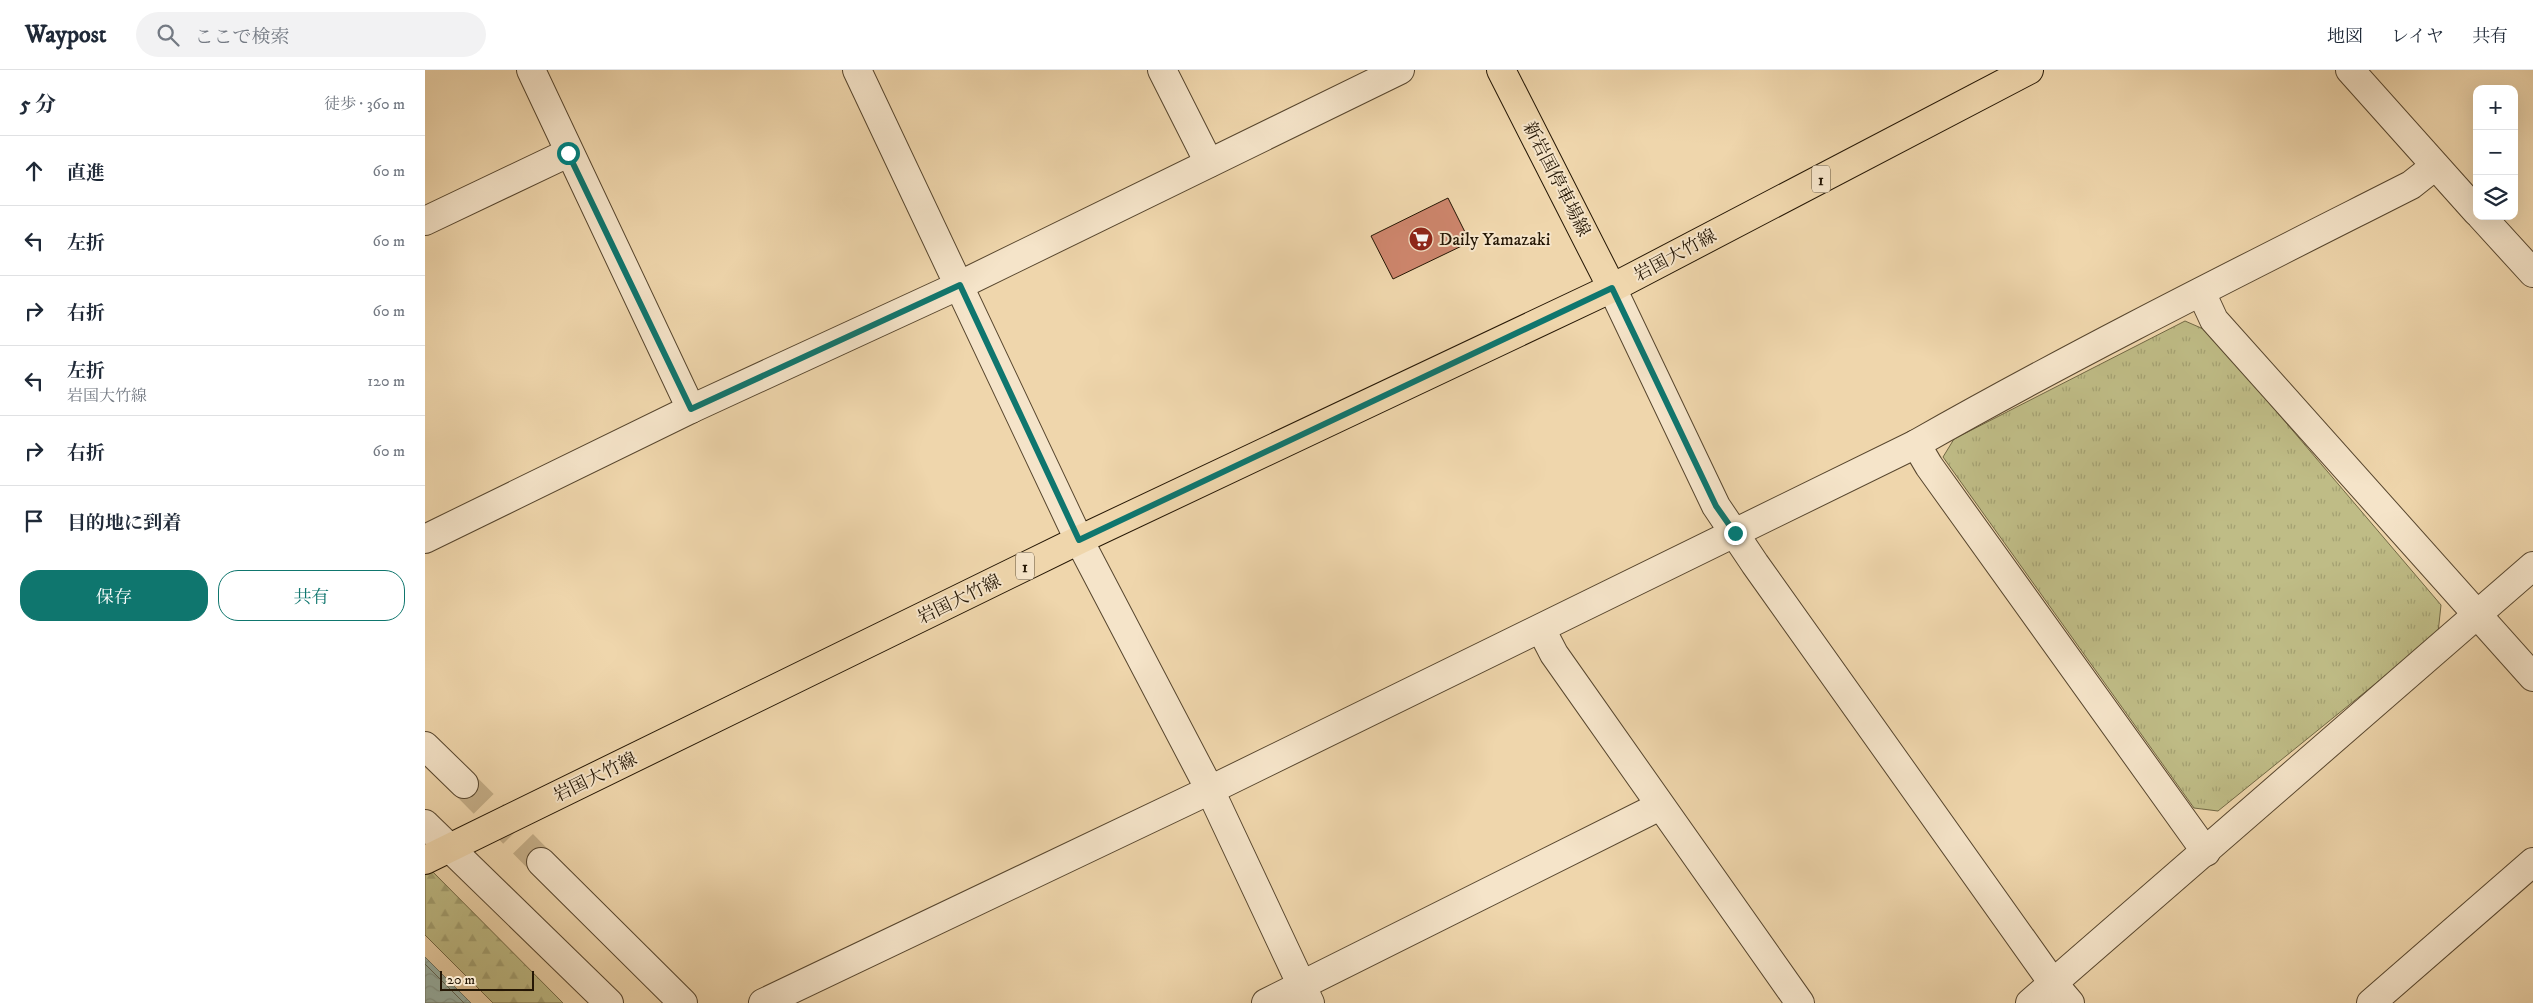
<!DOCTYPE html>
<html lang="ja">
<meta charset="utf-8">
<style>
:root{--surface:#fff;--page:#f2f2f3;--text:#1f2937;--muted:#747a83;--line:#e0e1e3;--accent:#0f766e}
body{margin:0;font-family:"IM FELL DW Pica","Noto Serif JP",serif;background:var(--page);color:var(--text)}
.controls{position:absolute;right:15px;top:15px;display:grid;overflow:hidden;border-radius:10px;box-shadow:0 5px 20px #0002}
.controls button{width:45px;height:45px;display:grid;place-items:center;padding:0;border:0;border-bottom:1px solid var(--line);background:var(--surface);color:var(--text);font:25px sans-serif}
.scale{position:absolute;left:15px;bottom:12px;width:94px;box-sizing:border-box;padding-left:5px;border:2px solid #241604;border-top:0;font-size:14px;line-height:18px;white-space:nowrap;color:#241604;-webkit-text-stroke:4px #f5e4c9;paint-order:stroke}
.stop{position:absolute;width:15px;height:15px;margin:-11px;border:4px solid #0f766e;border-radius:50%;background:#fff}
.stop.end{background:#0f766e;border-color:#fff;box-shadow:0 1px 5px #0008}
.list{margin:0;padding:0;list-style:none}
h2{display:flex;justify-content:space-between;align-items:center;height:65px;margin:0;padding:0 20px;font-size:21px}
h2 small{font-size:16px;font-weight:400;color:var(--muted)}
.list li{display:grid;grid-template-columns:32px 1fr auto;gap:15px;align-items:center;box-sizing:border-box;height:70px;padding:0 20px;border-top:1px solid var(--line)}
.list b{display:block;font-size:19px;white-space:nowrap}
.list p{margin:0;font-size:16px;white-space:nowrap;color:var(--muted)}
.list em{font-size:16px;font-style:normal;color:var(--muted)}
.actions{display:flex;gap:10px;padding:15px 20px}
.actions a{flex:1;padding:11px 0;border:1px solid var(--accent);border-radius:20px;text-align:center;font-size:18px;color:var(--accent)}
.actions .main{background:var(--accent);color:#fff}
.icon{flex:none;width:28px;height:28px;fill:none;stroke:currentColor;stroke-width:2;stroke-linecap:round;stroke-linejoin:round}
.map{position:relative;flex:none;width:2108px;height:933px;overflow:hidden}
header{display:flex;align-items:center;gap:30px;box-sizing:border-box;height:70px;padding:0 25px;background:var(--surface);border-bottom:1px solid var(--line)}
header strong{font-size:24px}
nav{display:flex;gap:28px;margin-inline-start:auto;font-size:18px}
.search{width:350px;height:45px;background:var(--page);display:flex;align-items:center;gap:12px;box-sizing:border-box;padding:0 18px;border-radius:28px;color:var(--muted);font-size:19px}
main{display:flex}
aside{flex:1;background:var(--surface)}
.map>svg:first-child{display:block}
</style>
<header>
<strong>Waypost</strong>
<div class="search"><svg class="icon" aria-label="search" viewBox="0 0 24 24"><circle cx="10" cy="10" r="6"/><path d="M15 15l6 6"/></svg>ここで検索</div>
<nav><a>地図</a><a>レイヤ</a><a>共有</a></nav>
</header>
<main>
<aside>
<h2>5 分<small>徒歩 · 360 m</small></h2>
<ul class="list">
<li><svg class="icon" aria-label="ahead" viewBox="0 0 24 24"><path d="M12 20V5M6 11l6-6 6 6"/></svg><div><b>直進</b></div><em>60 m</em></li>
<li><svg class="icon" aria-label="left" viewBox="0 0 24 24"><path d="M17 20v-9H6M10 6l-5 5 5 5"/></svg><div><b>左折</b></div><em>60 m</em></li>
<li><svg class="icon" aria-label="right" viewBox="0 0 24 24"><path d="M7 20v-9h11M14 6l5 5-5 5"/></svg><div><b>右折</b></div><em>60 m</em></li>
<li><svg class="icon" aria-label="left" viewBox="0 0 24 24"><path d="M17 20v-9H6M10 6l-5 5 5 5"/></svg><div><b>左折</b><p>岩国大竹線</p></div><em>120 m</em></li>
<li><svg class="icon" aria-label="right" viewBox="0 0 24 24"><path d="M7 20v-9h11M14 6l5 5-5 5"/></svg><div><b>右折</b></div><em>60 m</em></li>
<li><svg class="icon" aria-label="arrive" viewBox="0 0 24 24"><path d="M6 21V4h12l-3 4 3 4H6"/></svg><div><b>目的地に到着</b></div></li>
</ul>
<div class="actions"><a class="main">保存</a><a>共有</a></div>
</aside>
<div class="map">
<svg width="2108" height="933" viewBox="0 0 2108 933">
<defs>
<pattern id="forest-firs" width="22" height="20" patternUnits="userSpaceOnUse" patternTransform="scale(1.25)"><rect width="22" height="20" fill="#bfbc86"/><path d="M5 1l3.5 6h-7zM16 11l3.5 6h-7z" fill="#a4a172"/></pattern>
<pattern id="park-tufts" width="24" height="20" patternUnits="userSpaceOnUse" patternTransform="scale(1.25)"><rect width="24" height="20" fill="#bfbc86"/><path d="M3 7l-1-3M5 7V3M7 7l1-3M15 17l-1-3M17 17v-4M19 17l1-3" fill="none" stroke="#a4a172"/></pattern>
<pattern id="water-waves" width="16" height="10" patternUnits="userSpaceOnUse" patternTransform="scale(1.25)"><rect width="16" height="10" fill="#9ab8ae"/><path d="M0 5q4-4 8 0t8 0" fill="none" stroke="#859d94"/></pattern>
</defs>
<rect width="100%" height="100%" fill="#efd6ac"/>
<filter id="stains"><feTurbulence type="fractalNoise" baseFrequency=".004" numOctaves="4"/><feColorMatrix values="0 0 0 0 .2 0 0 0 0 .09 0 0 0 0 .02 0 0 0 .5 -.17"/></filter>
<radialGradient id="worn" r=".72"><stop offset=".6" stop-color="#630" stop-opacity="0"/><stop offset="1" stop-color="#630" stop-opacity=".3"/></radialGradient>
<path fill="url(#forest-firs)" stroke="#726945" d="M0,794l138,139h-70l-68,-68z"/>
<path fill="url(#park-tufts)" stroke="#726945" d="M1760,251l23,10 233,274 -3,28 -220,178 -24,-3 -251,-351 11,-18z"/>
<path fill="url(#water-waves)" stroke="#6b776a" d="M0,887l46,46h-46z"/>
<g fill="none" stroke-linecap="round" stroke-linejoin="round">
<path stroke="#5f6759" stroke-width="1" d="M0,894l39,39"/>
</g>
<path fill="#ce866d" stroke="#241604" d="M1023,128l22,44 -77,37 -22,-43z"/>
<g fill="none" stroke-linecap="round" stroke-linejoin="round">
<path stroke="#c6b08a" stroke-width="28" stroke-dasharray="28 14" stroke-linecap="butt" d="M39,714l77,78"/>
<defs>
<g id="minor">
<path d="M106,0l160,339"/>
<path d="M432,0l222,470 131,250 100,213"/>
<path d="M737,0l47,93"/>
<path d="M1925,0l127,142"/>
<path d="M2056,146l52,57"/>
<path d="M0,151l143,-68"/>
<path d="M1187,218l104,218 39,58 298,419 17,20"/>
<path d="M1776,222l13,28 319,357"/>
<path d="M1491,374l13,22 277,386"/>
<path d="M0,469l266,-130 269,-124 440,-215"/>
<path d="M1116,559l13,25 246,349"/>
<path d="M0,676l39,38"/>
<path d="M0,754l184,179"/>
<path d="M116,792l142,141"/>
<path d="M338,933l447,-213 706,-346c162,-92 329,-175 495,-259l24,-19"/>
<path d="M841,933l394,-197"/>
<path d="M1605,933l503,-437"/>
<path d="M1946,933l162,-141"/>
</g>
<g id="major">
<path d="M1076,0l111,218"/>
<path d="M0,790l654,-320 533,-252 417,-218"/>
</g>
</defs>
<use href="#minor" stroke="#57462e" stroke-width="30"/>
<use href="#major" stroke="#241604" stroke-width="30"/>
<use href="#minor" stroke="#f5e4c9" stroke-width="28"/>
<use href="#major" stroke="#efd6ac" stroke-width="28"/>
</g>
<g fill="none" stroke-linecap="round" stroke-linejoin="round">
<path stroke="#0f766e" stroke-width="6" d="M143,83l123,256 269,-124 119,255 533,-252 104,218 19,27"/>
</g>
<defs>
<symbol id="supermarket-disc" viewBox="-11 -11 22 22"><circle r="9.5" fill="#8f2418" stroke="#f5e4c9"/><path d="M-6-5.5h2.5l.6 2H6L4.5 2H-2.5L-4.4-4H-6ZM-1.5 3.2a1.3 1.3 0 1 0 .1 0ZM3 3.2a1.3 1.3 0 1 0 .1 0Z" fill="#fff"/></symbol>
</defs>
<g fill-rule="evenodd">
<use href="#supermarket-disc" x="982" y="155" width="28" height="28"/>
</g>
<g text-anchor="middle" stroke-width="4" stroke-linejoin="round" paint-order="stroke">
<g fill="#f5e4c9" stroke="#63543f" stroke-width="1">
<rect x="1387" y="95.5" width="18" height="27" rx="4"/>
<rect x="591" y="482.5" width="18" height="27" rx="4"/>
</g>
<g font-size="16" font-weight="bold" fill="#241604">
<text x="1396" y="115">1</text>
<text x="600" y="502">1</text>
</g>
<g font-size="18" fill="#241604" stroke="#f5e4c9">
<text transform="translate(1132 109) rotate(63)" y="6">新岩国停車場線</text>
<text transform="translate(1250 185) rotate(-28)" y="6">岩国大竹線</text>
<text transform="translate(534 529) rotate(-26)" y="6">岩国大竹線</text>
<text transform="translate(170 707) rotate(-26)" y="6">岩国大竹線</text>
</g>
<g font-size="18" fill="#241604" stroke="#f5e4c9" text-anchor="start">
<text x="1014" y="175">Daily Yamazaki</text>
</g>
</g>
<rect width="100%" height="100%" filter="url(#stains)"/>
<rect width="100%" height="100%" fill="url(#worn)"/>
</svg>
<div class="controls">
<button>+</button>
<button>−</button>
<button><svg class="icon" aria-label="layers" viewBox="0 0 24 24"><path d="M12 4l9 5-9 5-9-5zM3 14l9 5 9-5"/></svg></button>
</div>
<div class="scale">20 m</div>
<div class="stop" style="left:143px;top:83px"></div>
<div class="stop end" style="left:1310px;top:463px"></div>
</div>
</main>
